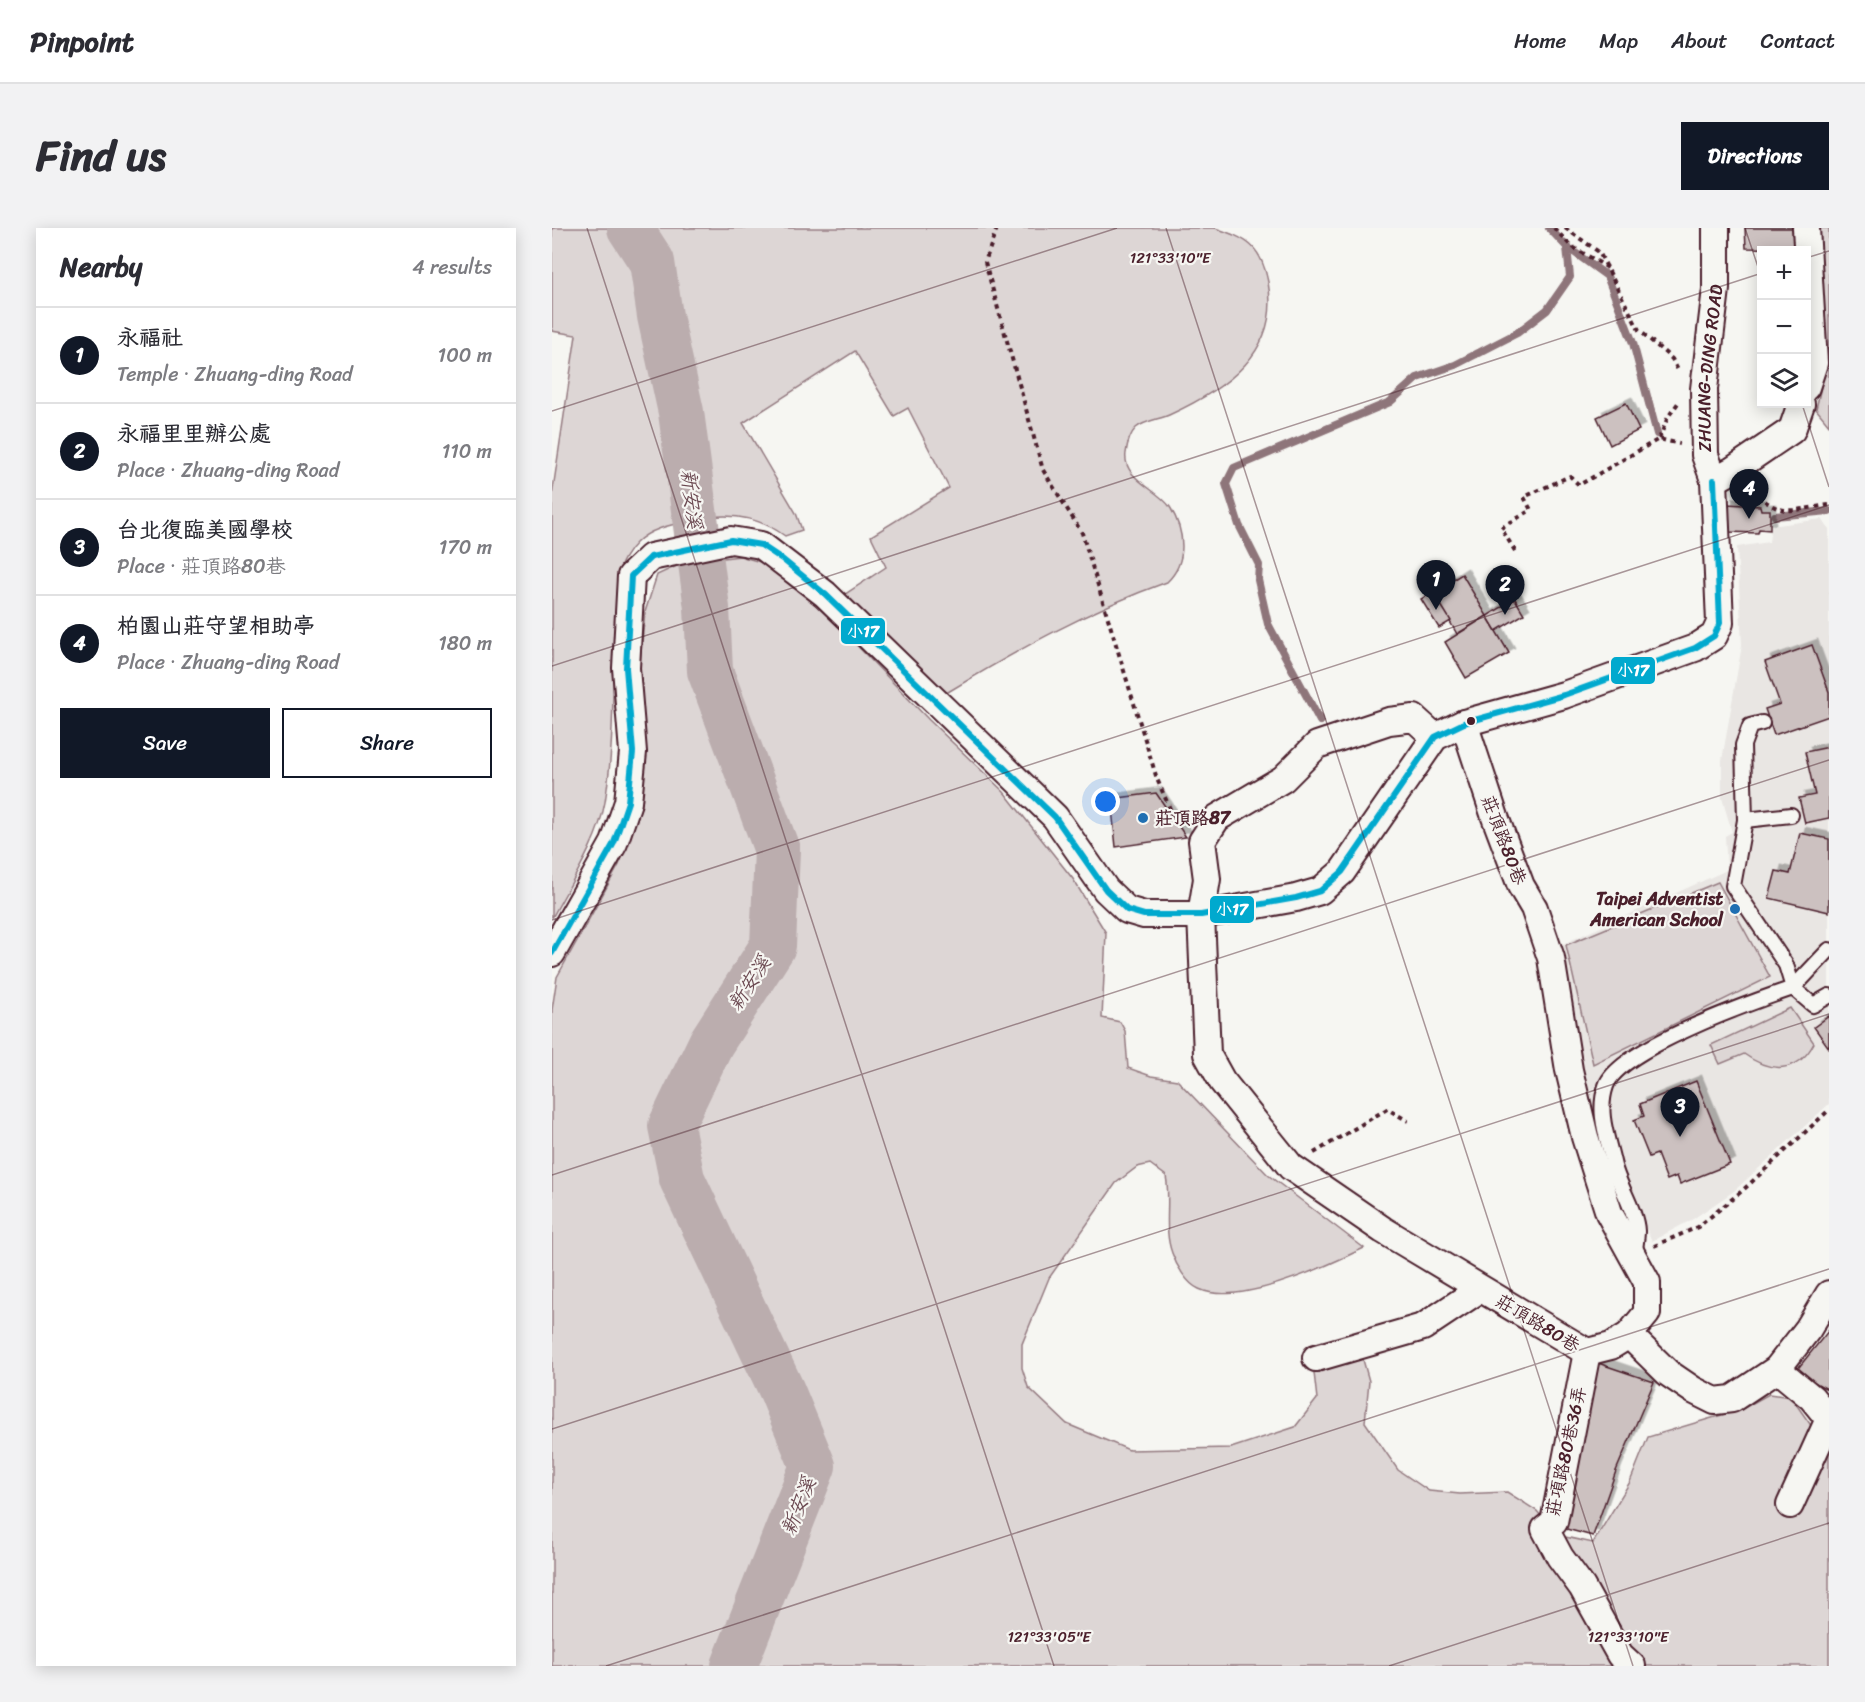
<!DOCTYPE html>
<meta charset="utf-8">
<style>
:root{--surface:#fff;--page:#f2f2f3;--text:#2b2b33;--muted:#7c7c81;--line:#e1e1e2;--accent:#111827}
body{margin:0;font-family:Sriracha,"LXGW WenKai TC",sans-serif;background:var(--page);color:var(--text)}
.controls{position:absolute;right:18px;top:18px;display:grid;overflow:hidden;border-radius:0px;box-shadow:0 3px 15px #0003}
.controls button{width:54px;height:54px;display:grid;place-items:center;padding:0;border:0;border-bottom:2px solid var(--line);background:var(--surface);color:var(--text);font:30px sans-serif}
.you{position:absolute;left:554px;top:574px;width:21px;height:21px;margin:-15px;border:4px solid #fff;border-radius:50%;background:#1a73e8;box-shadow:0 0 0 9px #1a73e833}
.badge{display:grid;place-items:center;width:39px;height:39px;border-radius:50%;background:var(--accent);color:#fff;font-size:20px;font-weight:700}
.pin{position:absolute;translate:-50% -50px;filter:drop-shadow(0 2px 3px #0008)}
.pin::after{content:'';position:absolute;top:32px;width:21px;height:18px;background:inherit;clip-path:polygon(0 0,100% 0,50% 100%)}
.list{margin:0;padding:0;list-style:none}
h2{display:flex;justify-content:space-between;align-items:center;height:78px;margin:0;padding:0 24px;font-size:26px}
h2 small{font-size:20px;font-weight:400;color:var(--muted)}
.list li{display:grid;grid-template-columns:39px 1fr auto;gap:18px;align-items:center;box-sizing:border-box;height:96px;padding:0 24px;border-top:2px solid var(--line)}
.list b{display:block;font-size:22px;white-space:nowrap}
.list p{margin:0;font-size:20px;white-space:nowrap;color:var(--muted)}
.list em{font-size:20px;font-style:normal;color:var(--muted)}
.actions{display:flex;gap:12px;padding:18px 24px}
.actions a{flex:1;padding:14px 0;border:2px solid var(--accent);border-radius:0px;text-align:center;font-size:21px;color:var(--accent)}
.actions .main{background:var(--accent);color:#fff}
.icon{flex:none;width:33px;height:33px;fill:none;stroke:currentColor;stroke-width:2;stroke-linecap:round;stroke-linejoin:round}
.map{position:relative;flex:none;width:1277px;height:1438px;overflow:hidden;border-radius:0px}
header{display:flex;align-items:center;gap:36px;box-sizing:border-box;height:84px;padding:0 30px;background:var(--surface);border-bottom:2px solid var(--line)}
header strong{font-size:28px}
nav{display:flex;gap:33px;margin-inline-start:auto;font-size:21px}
.intro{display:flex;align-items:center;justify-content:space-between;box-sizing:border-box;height:144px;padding:0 36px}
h1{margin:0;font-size:42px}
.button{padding:15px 27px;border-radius:0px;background:var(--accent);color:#fff;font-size:21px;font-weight:700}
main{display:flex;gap:36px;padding:0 36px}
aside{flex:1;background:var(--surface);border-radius:0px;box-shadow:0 3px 15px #0003}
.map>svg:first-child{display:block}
</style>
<header>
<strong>Pinpoint</strong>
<nav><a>Home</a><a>Map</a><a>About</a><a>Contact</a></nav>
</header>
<div class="intro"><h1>Find us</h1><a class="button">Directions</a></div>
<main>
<aside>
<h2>Nearby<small>4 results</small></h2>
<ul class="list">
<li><span class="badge">1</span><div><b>永福社</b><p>Temple · Zhuang-ding Road</p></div><em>100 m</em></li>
<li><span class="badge">2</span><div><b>永福里里辦公處</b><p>Place · Zhuang-ding Road</p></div><em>110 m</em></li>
<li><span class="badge">3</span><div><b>台北復臨美國學校</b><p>Place · 莊頂路80巷</p></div><em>170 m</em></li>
<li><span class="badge">4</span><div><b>柏園山莊守望相助亭</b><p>Place · Zhuang-ding Road</p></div><em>180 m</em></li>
</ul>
<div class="actions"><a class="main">Save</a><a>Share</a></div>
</aside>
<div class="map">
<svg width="1277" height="1438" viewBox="0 0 1277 1438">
<defs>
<filter id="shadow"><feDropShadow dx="5.5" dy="-5.5" stdDeviation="0" flood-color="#0004"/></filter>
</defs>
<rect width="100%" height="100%" fill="#f6f6f2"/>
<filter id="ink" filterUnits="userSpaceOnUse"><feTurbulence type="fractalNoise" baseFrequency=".0167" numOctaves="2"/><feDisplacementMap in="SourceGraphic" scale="12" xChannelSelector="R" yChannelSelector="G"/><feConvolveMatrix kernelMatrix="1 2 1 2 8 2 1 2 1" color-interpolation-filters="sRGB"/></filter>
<g filter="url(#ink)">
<path fill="#e9e6e3" d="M1270,291l7,10v575l-95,87 -41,28 -41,22 -7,-15 -17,6 -23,-56 -51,-228 173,-78 -2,-34 7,-4 -10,-34v-38l20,-115 -5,-98 32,-5 2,-16z"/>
<g fill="#ddd6d5" stroke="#947a80" stroke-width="1.5">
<path d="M0,0h663c32,11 46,17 53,54 13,70 -42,107 -99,133 -9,4 -25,6 -33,13 -6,6 -9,17 -10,25 -4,26 32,36 44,54 15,24 18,55 -3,75 -78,28 -148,67 -219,110l-11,1 -93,-98 42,-28 -15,-31 78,-48 -41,-80 -14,8 -39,-65 -112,72 53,90 6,17 -17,6c-27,-20 -59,-24 -91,-16 -19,4 -44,8 -58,23 -8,8 -16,21 -18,32 -2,14 -2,30 -3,45 -3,61 0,122 -10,182 -7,40 -34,80 -53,116v-422l24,-161 -24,-4z"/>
<path d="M1268,0h9v197l-13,-16 9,-40z"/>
<path d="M188,328l27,8 22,16 54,51 86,89 75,72 69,87 33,54 -4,85 18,4 5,9 3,37 23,8 26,4 91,95 96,73c-37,18 -126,59 -165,41 -12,-5 -23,-24 -27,-36 -9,-24 -1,-52 -6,-77l-16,-12 -13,3 -21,16 -67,95 -27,66v24l6,19 39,37 62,26 102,-2 64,-21 22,-28 -4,-35 47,-15 9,32 -4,41 33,48 31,21 31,3 47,-2 30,19 19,24 37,8 37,-61 18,-45 94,-28 27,-15 22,3 38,54v215h-1277v-656l5,-33 62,-112 23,-60 -5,-111 8,-82 12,-37 26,-12z"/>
<path d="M1166,654l52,95 -177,87 -27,-119z"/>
<path d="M1238,780l24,35c-16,31 -44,30 -70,11l-24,10 -9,-19z"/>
</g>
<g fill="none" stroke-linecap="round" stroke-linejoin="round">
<g stroke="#8e747a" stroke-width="8">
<path d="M997,0l18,19 40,29 26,67 24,91"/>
<path d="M1223,288l54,-5"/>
<path d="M768,493l-52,-97 -10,-44 1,-15 -20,-40 -13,-41 8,-16 156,-66 27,-24 38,-13 62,-32 30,-23 23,-33 -3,-30"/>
</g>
<path stroke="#bbadae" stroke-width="46" d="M78,0l22,34 8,54 21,96 26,196 3,63 67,179 -4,96 -62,97 -40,83 11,53 100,212 31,75 -79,200"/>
</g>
<g fill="#ccc1c0" stroke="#4a1f2b" stroke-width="1.5" filter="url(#shadow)">
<path d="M1193,0h53l1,21 -53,-1z"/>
<path d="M1074,175l13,27 -29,15 -13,-28z"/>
<path d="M1175,276l33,2 1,4h9v20l-11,-1 -1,4 -30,-1z"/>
<path d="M910,346l25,42 -30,18 -24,-42z"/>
<path d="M881,364l18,29 -12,7 -18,-29z"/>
<path d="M963,371l9,15 -28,17 -9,-15z"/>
<path d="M935,388l22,37 -43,25 -21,-36z"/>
<path d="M1260,417l17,47v24l-55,19 -9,-26 15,-5 -15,-42z"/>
<path d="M1277,519v71l-24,5 -6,-25 16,-3 -10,-43z"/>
<path d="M604,565l30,44 -70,10 -5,-48z"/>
<path d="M1248,605l29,6v73l-60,-14 7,-27 14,3z"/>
<path d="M1277,788v32l-15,-21z"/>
<path d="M1144,853l34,83 -50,20 -3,-8 -10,4 -10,-26 -8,3 -15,-37 10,-4 -4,-12z"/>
<path d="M1277,1102v60l-34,-18z"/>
<path d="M1040,1133l62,21 -38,89 -23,65 -38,-10z"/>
</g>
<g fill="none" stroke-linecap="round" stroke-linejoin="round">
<defs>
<g id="service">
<path d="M1193,592l46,-5"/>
<path d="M1277,722l-36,38 20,17 16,-9"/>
<path d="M1083,1025c0,-7 2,-15 2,-22 -1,-21 -20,-48 -24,-69 -6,-26 -16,-50 -7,-76 12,-37 149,-85 187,-98l-7,-23 -53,-79 12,-66 -2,-75 7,-19 12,-3"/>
</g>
<g id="minor">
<path d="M1254,0l8,135 -8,24"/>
<path d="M1162,252l19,-10 59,-40 9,-26"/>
<path d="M883,509l-21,-19 -25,3 -72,24 -34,34 -66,39 -15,23 5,38 -6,36 6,139 15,27 69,86 92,63 204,122 24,-6 18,-11 18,-22v-31l-38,-69 -24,-76 -16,-67 -18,-112 -17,-50 -13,-22 -26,-69 -31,-94"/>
<path id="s1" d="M0,725l62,-110 14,-41 5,-50 -7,-84 5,-92 20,-19 80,-17 30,5 64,49 230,223 51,73 21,20 17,5h57l95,-17 24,-7 22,-19 93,-135 29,-14 100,-28 131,-47 19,-12 6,-13 -6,-143 -9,-25 -1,-66 12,-100v-61"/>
<path d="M1077,1107l39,38 25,17 22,11 17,-2 45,-30 31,-40 21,-35"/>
<path d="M1035,1124l-33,170 -9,7 15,28 22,30 38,68 12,11"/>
<path d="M764,1130l107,-31 57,-38"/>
<path d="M1225,1141l35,29 17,21"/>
<path d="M1238,1277l39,-86"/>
</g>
</defs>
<use href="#service" stroke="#4a1f2b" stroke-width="18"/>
<use href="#minor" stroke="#4a1f2b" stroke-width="30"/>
<g stroke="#4a1f2b" stroke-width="4" stroke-dasharray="4.5 4.5" stroke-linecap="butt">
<path d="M445,0l-12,34 58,208 39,63 75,246 14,32 12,12"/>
<path d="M1002,0l17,18 39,23"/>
<path d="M1013,0l34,24 40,78 33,29 7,13"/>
<path d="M1107,211l9,-22 10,-14"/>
<path d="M1199,261c31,30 38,21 78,16"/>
<path d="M963,323l-14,-23 30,-18 -7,-13 46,-21 9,9 80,-46 21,5"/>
<path d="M762,925l73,-44 21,12"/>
<path d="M1102,1018l44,-19 44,-36 87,-81"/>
</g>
<use href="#service" stroke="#f6f6f2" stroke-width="14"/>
<use href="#minor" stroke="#f6f6f2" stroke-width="26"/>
<defs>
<g id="bus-1">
<path d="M99,329l80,-17 30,5 21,14 43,35 230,223 51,73 21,20 17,5h57l95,-17 24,-7 22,-19 93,-135 29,-14 100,-28 131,-47 19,-12 6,-13 -6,-143"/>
<path d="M0,725l62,-110 14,-41 5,-50 -7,-84 5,-92 20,-19"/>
</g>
</defs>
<use href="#bus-1" stroke="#f6f6f2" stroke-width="10"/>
<use href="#bus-1" stroke="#00a9ce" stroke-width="6"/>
</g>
</g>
<path fill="none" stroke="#4a1f2b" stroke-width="1.5" stroke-opacity="0.45" d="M35,0l467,1438M614,0l467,1438M1193,0l17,51M1254,30l23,-7M1250,176l27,83M0,183l565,-183M0,438l1210,-393M0,692l1277,-415M0,947l1277,-415M0,1201l1277,-415M54,1438l1223,-397M837,1438l440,-143"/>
<circle fill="#4a1f2b" stroke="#f6f6f2" stroke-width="2" cx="919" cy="493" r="5"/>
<g fill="#1f6fb2" stroke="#f6f6f2" stroke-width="2">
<circle cx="591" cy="590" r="6"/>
<circle cx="1183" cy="681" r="6"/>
</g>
<g text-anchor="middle" stroke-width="4.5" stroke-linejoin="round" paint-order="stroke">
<g font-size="18" fill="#4a1f2b" stroke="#f6f6f2">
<text dy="6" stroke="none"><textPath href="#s1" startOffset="2013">ZHUANG-DING ROAD</textPath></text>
<text transform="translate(952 612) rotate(69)" y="6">莊頂路80巷</text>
<text transform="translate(986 1095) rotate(31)" y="6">莊頂路80巷</text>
<text transform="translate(1014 1223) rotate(-78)" y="6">莊項路80巷36弄</text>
</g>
<g font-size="18" font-weight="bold" fill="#4a1f2b" stroke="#f6f6f2" text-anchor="start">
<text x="603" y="596">莊頂路87</text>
<text x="1171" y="677" text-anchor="end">Taipei Adventist<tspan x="1171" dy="21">American School</tspan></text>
</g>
<g font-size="20" font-style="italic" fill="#6c4a52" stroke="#f6f6f2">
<text transform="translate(140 271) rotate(83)" y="7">新安溪</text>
<text transform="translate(197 755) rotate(-57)" y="7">新安溪</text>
<text transform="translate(246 1278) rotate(-68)" y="7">新安溪</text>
</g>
</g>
<g font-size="15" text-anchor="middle" fill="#4a1f2b" stroke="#f6f6f2" stroke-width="4.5" stroke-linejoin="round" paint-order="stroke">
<text x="618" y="35">121°33'10"E</text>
<text x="497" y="1414">121°33'05"E</text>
<text x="1076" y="1414">121°33'10"E</text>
</g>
<g stroke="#f6f6f2" stroke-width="2">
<rect x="288" y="389" width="46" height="28" rx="6" fill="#00a9ce"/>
<rect x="1058" y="428" width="46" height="29" rx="6" fill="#00a9ce"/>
<rect x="657" y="667" width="46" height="29" rx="6" fill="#00a9ce"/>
</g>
<g font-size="16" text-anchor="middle" font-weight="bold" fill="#fff">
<text x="311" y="409">小17</text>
<text x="1081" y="448">小17</text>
<text x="680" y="687">小17</text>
</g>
</svg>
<div class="controls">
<button>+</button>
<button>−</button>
<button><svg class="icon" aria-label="layers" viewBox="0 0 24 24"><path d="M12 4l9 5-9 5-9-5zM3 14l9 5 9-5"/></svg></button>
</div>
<div class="you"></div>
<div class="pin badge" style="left:884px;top:382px">1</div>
<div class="pin badge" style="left:953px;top:387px">2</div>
<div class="pin badge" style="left:1128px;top:909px">3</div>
<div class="pin badge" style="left:1197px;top:291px">4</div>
</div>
</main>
